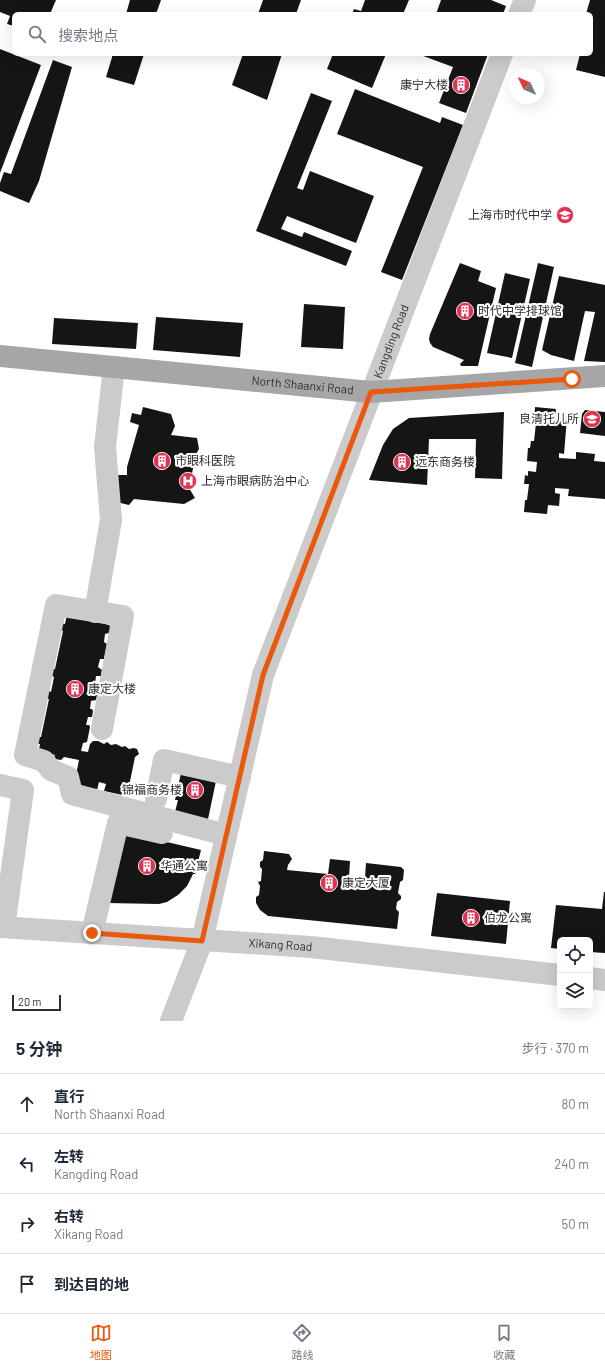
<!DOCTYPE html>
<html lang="zh">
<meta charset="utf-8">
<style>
:root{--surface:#fff;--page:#f2f2f3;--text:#1f2937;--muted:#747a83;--line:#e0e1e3;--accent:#ea580c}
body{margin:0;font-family:Barlow,"Noto Sans SC",sans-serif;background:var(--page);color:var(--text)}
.controls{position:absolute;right:12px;bottom:12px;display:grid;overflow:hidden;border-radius:6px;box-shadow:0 4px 16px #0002}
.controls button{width:36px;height:36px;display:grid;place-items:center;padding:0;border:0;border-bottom:1px solid var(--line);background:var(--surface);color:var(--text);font:20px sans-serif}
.compass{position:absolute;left:509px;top:68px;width:36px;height:36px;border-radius:50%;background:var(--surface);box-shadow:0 4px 16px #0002;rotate:314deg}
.scale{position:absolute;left:12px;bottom:10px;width:49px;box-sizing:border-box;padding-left:4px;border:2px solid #2e2e2e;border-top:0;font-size:11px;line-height:14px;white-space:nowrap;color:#2e2e2e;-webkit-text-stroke:3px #fff;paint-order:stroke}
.stop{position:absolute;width:12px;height:12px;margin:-9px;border:3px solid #ea580c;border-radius:50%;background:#fff}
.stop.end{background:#ea580c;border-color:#fff;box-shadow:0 1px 4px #0008}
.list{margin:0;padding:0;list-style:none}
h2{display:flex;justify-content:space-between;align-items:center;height:52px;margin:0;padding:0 16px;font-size:17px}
h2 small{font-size:13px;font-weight:400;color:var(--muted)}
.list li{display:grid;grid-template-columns:26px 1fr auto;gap:12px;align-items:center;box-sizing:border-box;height:60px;padding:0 16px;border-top:1px solid var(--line)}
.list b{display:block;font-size:15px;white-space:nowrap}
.list p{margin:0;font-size:13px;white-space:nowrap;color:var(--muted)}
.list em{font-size:13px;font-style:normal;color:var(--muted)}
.icon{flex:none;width:22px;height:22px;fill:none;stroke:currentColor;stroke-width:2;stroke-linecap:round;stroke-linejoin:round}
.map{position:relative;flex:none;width:605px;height:1021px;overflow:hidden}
.search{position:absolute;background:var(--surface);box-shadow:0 4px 16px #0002;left:12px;right:12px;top:12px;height:44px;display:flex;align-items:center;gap:10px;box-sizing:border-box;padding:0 14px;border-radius:6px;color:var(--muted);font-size:15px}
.sheet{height:292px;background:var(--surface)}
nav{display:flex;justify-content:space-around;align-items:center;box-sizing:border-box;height:56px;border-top:1px solid var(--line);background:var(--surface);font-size:11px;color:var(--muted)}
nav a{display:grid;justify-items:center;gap:2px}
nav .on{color:var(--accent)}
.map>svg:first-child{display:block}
</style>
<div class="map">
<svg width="605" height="1021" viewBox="0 0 605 1021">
<rect width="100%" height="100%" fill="#fff"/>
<g fill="#151515">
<path d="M0,0h56l-6,14h-36v12l-7,-2 3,-8 -10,-4z"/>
<path d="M130,0h31l-5,14h-30z"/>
<path d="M263,0h38l-5,14h-38z"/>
<path d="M365,0h44l-6,14h-51l2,-5 7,2z"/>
<path d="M441,0h50l15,6 -3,8h-67z"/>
<path d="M590,0h15v77l-29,-7 4,-16h11v-40h-5z"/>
<path d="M0,49l41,16 -41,108z"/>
<path d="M113,54h31l-10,31 -28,-8z"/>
<path d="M243,54h39l-15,46 -35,-15z"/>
<path d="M333,54h53l-14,34 -45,-19z"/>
<path d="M418,54h70l-22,59 -27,-10 14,-36z"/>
<path d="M53,60l19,7 -33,114 -10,22 -29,-12v-8l4,-11 7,2z"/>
<path d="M355,89l85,34 2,-6 21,8 -61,155 -21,-8 42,-105 -86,-33z"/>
<path d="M311,93l21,8 -35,87 6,2 7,-19 64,25 -18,47 -69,-27 -6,13 21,8 2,-5 48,19 -6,15 -90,-35z"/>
<path d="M460,263l21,8 -3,10 18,7 -18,78h-17l-1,-2 4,-4 -31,-13 -3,-4 -1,-4 1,-5z"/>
<path d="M538,263l16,4 -22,100 -17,-4z"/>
<path d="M505,273l25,6 -18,79 -25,-5z"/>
<path d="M559,276l46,9v77l-21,-1 11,-49 -10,-1 -11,50 -23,-6 -9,-5z"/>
<path d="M304,304l41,3 -2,42 -42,-2z"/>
<path d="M156,317l87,6 -3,34 -87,-7z"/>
<path d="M54,318l84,5 -2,26 -84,-5z"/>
<path d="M143,407l28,7 4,12 -4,9 26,3 2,11 -3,5 -7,34 6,10 -11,6 -50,-5 -5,6 -13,-3 -2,-27h13v-8l12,-42 -9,-3 2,-9 9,2z"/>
<path d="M535,407l21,2 -1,7 12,2 -3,36 -5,-1v5l17,1v-7l19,2 -1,7 11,1v37l-37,-3 1,-7 -14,-1v5l5,1 -1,12 -11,-1 -1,9 -23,-2 1,-12h2l2,-16h-5l1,-9 3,1v-5l8,1 1,-10 -10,-1 1,-13h2l1,-7h3l2,-18h-2z"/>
<path d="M585,410l20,2v24l-25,-3 2,-19z"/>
<path d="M504,412l-2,67 -27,-1 1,-39h-47l-2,46 -58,-5 14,-35 10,-16 16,-11z"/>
<path d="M67,614l42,11 2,3 -2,5 -4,1 -1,8 3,2 -3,15h-4l-2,8 4,3 -1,6h-5l-1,8 4,3 -2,5 -2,1 2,2 -1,5 -5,1 -1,8h2l1,2 -1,6h-4l-2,8h3l1,2 -3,15 -4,1 -2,8 7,1 2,-8 3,-3h5l6,3 3,-2 4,3 5,-1 6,3 3,-1 4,3 5,-1 3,1 2,5 -4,3 -8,39 -23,-5 2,-7 -7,-2 -2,8 -23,-5 5,-25 -15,-3 -3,3 -6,-1 -1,-2 1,-2 -10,-2 -7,1 2,-10h-3l2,-7h2l8,-38h-2l2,-8 2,1 3,-15 -2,-1 1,-7h2l8,-38 -2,-1 1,-7 3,1z"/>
<path d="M181,773l35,8 -9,43 -33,-8 4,-16h-3z"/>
<path d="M124,832l77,18 -6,24h-2l-6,12 -9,9 -11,7 -8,2 -52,-1z"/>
<path d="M264,851l25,3 3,5 -4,6 -1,5 41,4 2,-15 20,2 -1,16 16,1 1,-15 35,4 3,3 -1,10 -3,2 -2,11 3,3v3l-4,3 -1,7 3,3 -2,17 -129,-13 -8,-6 -4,-7v-6l3,-2 1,-9 -2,-4 3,-1 1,-12 -2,-2v-5l3,-2z"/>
<path d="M604,892h1v61l-15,-1v-12h-30v9l-9,-1 5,-43 46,4z"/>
<path d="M437,893l73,8 -4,43 -75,-8z"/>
</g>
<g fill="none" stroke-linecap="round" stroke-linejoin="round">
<g stroke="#cbcbcb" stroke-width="22">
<path d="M519,14l6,-14"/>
<path d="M95,612l16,-92 -6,-73 9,-80"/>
<path d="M102,729l21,-113 -67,-11 -31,150 19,6 7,9 17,7 4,17 154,41"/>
<path d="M0,785l23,5 -19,137"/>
<path d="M156,799l8,-39 76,17"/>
<path id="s1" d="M0,927l311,20 249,28"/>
<path d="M92,933l26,-110 44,10"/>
<path d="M590,978l15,2"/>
<path id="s2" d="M171,1021l31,-80 61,-266 239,-621"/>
</g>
<path stroke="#a6a6a6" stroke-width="22" id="s3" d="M0,356l371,36 234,-16"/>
</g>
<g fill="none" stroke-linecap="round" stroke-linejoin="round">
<path stroke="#ea580c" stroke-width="5" d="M92,933l110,8 61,-266 108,-283 201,-13"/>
</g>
<defs>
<symbol id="building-disc" viewBox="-11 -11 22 22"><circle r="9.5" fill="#e23252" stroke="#fff"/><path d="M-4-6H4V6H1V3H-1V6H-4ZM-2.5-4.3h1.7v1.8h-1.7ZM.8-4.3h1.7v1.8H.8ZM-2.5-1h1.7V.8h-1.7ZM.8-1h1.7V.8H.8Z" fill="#fff"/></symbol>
<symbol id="school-disc" viewBox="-11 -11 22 22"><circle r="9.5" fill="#e23252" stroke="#fff"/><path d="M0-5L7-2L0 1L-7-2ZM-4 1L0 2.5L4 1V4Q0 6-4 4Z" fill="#fff"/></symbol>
<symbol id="hospital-disc" viewBox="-11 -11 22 22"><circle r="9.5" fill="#e23252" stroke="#fff"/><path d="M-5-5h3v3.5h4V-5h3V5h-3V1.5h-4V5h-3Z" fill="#fff"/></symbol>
</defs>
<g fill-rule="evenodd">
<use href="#building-disc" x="451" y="75" width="20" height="20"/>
<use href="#school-disc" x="555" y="205" width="20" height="20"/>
<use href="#building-disc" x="455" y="301" width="20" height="20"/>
<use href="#school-disc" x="582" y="409" width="20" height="20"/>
<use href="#building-disc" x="152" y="451" width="20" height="20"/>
<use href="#building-disc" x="392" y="452" width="20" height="20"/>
<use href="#hospital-disc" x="178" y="471" width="20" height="20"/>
<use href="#building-disc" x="65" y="679" width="20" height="20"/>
<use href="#building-disc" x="185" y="780" width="20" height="20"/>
<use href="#building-disc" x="137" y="856" width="20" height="20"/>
<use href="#building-disc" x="319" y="873" width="20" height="20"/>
<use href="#building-disc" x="461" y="908" width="20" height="20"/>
</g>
<g text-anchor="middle" stroke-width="4" stroke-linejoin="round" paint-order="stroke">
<g font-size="12" fill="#2e2e2e" stroke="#fff" text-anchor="start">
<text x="448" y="89" text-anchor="end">康宁大楼</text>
<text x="552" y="219" text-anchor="end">上海市时代中学</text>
<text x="478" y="315">时代中学排球馆</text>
<text x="579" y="423" text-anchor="end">良清托儿所</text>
<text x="175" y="465">市眼科医院</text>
<text x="415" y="466">远东商务楼</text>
<text x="201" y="485">上海市眼病防治中心</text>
<text x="88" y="693">康定大楼</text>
<text x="182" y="794" text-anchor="end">锦福商务楼</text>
<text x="160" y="870">华通公寓</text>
<text x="342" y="887">康定大厦</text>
<text x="484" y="922">伯龙公寓</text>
</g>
<g font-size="12" fill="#2e2e2e" stroke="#fff">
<text dy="4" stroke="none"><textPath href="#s2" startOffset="716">Kangding Road</textPath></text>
<text dy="4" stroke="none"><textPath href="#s3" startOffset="304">North Shaanxi Road</textPath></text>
<text dy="4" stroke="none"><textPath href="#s1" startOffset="281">Xikang Road</textPath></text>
</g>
</g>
</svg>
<div class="controls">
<button><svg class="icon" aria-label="locate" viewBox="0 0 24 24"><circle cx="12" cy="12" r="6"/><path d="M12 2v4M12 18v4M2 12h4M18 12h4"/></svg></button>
<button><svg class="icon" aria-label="layers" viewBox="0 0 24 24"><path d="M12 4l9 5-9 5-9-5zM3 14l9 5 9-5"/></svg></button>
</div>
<svg class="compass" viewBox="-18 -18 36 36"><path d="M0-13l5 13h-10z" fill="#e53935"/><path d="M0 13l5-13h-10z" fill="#747a83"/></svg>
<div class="scale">20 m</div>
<div class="stop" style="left:572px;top:379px"></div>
<div class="stop end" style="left:92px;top:933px"></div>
<div class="search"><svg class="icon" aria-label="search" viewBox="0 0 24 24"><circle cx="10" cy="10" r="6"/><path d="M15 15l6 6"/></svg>搜索地点</div>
</div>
<section class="sheet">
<h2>5 分钟<small>步行 · 370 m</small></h2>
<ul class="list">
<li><svg class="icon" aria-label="ahead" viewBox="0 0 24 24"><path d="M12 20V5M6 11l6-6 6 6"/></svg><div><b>直行</b><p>North Shaanxi Road</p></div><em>80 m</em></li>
<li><svg class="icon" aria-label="left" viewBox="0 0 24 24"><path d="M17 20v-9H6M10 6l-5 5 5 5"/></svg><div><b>左转</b><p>Kangding Road</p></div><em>240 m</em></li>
<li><svg class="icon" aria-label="right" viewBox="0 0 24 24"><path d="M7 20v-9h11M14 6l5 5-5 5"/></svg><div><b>右转</b><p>Xikang Road</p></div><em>50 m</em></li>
<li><svg class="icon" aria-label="arrive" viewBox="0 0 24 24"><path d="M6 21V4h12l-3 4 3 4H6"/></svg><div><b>到达目的地</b></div></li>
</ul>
</section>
<nav>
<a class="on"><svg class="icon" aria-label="map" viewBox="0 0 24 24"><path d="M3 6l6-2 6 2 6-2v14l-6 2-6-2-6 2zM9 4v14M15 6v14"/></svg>地图</a>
<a><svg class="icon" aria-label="directions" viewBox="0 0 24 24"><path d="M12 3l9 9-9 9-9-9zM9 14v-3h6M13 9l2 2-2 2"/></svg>路线</a>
<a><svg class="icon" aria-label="saved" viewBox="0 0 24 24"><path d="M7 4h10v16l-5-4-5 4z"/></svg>收藏</a>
</nav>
